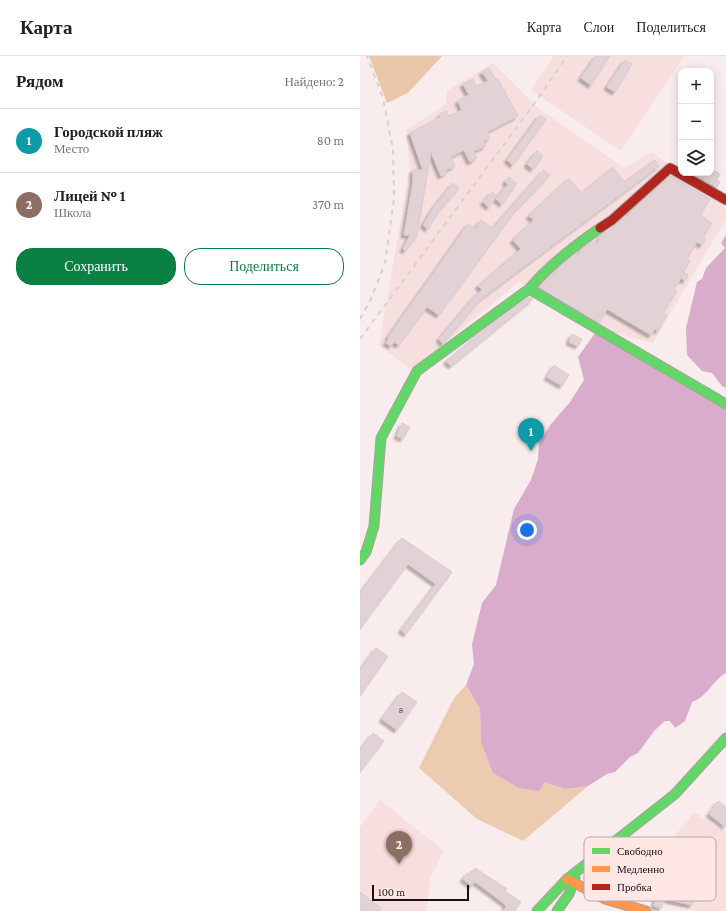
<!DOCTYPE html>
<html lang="ru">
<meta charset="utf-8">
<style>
:root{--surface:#fff;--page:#f2f2f2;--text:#202124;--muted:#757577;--line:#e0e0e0;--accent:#0b8043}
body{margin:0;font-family:"Crimson Pro",serif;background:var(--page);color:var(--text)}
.controls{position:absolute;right:12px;top:12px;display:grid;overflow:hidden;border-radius:8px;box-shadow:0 2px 10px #0003}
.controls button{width:36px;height:36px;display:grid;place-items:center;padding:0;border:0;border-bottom:1px solid var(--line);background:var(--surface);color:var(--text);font:20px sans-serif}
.scale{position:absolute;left:12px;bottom:10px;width:97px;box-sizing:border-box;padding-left:4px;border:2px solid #191111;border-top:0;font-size:11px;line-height:14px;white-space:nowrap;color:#191111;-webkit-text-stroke:3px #ffe7e6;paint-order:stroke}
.you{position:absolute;left:167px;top:474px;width:14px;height:14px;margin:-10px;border:3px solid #fff;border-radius:50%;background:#1a73e8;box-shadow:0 0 0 6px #1a73e833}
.badge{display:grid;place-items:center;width:26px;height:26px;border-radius:50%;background:var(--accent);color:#fff;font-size:13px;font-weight:700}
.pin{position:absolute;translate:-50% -33px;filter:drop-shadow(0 1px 2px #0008)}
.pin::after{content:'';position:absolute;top:21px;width:14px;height:12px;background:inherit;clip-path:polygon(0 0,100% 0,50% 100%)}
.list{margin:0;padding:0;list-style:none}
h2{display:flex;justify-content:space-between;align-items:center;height:52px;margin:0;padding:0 16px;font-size:17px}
h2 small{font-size:13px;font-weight:400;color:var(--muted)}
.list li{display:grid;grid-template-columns:26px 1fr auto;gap:12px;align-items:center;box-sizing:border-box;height:64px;padding:0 16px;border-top:1px solid var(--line)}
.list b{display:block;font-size:15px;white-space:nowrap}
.list p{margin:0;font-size:13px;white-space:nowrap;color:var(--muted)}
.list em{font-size:13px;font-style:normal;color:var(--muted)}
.actions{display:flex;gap:8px;padding:12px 16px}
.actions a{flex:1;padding:9px 0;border:1px solid var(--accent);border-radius:16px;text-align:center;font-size:14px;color:var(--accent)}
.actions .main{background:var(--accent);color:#fff}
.icon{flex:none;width:22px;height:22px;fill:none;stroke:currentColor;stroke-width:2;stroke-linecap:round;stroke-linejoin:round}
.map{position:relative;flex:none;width:366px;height:855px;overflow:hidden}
header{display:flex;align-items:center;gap:24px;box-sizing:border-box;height:56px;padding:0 20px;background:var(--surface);border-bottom:1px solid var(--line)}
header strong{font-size:19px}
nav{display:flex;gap:22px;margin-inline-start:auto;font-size:14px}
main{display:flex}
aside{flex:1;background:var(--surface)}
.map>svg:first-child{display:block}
</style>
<header>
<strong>Карта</strong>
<nav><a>Карта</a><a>Слои</a><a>Поделиться</a></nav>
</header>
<main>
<aside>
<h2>Рядом<small>Найдено: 2</small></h2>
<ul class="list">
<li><span class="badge" style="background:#0f9aa8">1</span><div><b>Городской пляж</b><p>Место</p></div><em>80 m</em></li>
<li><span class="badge" style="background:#8d6e63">2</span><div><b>Лицей № 1</b><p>Школа</p></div><em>370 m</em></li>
</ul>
<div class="actions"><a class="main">Сохранить</a><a>Поделиться</a></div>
</aside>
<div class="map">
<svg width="366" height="855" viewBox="0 0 366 855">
<defs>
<filter id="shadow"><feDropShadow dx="-3" dy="3" stdDeviation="1" flood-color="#0004"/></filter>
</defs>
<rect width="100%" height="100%" fill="#f9ecec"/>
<g fill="#f6dfde">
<path d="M194,0h130l-63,95 -90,-61z"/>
<path d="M133,7l45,45 86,60 28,-16 74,56v11l-73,124 -56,-15 -78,-46 -107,88 -33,-25 31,-178 -4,-37 40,-26 1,-13z"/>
<path d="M20,744l64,51 -14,27 -3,33h-67v-84z"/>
<path d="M334,756l32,22v77h-29l-30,-7v-3l-21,-6 6,-21 10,-15 -2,-5z"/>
</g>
<path fill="#ecccb1" d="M106,629l14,24 1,33 64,39 20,8 23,-3 -65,55 -46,-22 -58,-51 35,-70z"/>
<path fill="#eac7a9" d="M9,0h73l-34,37 -21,10z"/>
<g fill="#daaccb">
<path d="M366,179v153l-4,-2 -10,-13 -10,-2 -15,-16 -1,-27 11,-46 5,-3 4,-11 19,-20 -4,-5z"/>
<path d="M235,277l131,77v263c-14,8 -19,24 -34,29l-7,19 -10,7 -5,-7h-5l-10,9 -17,23 -8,4 -15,15 -8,2 -19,12 -23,3 -20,-7 -6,9 -20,-3 -26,-15 -12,-31 -1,-33 -14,-24 8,-21 -2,-20 10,-41 14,-18 18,-76 17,-29 7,-21 1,-16 12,-19 19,-22 14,-22 -6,-23z"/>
</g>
<g fill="#e2d2d5" stroke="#d6cdce" filter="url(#shadow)">
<path d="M236,0h14l-19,29 -10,-7z"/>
<path d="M265,4l7,4 -17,28 -8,-5z"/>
<path d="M129,12l7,12 2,-1 20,37 -31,16 3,6 -7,3 3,5 -12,5 3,7 -7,4 -6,-12 -13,7 4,9 -9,4 1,3 -6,3 -10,-24 -14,84 -12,15 -2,-2 7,-14h-6l9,-53v-12h10l-13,-37 30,-16 -1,-2 7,-4 3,5 13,-6 -4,-9 11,-6 -6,-11 10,-5 3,7 12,-5 -6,-9z"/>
<path d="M180,59l6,4 -33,46 -6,-5z"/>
<path d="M177,95l6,5 -10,13 -6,-5z"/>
<path d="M295,104l4,6 -178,133 -38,45 -4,-5 36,-43 7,-6 -4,-4 43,-37 -8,-9 21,-20 -5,-4 40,-38 13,15 31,-26 11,15z"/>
<path d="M351,113l9,5 -3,6 3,2 -3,5 -25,-14h19z"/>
<path d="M184,114l6,5 -35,36 -76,104 -12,-8 -28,38 -5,-3 -3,4 -5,-3 3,-5 -1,-1 80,-113 7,5 6,-9 12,8z"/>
<path d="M311,120l39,23 -10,16 12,8 -9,15 3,1 -4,6 -5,-3 -10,17 3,2 -7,11 5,3 -3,6 -4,-3 -7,11 3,2 -14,22 4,2 -9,16 -3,-2 -4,6 -44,-26 -8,14 -60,-36 37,-34 2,2 4,-7 11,-7 4,2 4,-8 11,-6 14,-13 2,1 2,-5z"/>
<path d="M149,121l8,7 -15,20 -6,-5 12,-15 -3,-2z"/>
<path d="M93,127l6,5 -20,23 -11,18 -5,-4 11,-18z"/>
<path d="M132,136l5,4 -8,11 -6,-5z"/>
<path d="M169,241l4,2 -82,67 -5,-5 34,-28z"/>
<path d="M212,278l10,5 -4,7 -9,-4z"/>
<path d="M194,309l15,10 -7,11 -15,-9z"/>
<path d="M42,367l8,4 -7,12 -6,-3z"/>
<path d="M42,482l50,34 -46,62 -5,-4 35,-46 -28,-20 -48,65v-36z"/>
<path d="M16,592l12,8 -28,40v-26z"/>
<path d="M42,636l15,10 -20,28 -15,-11z"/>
<path d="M13,677l11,8 -24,31v-22z"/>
<path d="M358,745l8,6v20l-17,-13z"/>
<path d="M115,812l32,21 -2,2 16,11 -7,9h-11l3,-4 -1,-3 -28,-21 -3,-1 -2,4 -9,-7 4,-6 3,2z"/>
<path d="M290,826l45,10 -3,13 -28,-6 -2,9 -8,-2 2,-9 -9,-2z"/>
<path d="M0,836l21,16 -2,3h-19z"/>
</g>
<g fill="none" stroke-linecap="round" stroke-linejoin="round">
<defs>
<g id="fast">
<path d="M169,233l197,115"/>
<path d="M0,504l6,-8 8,-26 7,-88 36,-67 112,-82c20,-24 45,-43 71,-61"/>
<path d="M177,855l30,-32 108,-85 51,-56"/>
<path d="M197,855l12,-17 6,-16"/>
</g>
<path id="slow" d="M207,823l38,20 41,12"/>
<path id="jam" d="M240,172l12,-8 58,-52 56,32"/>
</defs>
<use href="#fast" stroke="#aba1a1" stroke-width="11"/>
<use href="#slow" stroke="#aba1a1" stroke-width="11"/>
<use href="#jam" stroke="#aba1a1" stroke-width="11"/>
<use href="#fast" stroke="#63d668" stroke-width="9"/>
<use href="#slow" stroke="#ff974d" stroke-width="9"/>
<use href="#jam" stroke="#b3261e" stroke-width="9"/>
<g stroke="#d6d2d2" stroke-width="2" stroke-dasharray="5 5" stroke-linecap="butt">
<path d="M0,263l11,-20 14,-36 9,-64 -1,-50 -10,-51 -16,-42"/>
<path d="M0,283l174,-235 33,-48"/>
</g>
</g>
<g text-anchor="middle" stroke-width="3.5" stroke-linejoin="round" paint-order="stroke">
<g font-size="9" fill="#4e4445">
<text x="41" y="657">8</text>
</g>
</g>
<rect x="224" y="781" width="132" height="64" rx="6" fill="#ffe7e6" stroke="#baa7a6" stroke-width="1"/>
<rect x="232" y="792" width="18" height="6" fill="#63d668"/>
<rect x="232" y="810" width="18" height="6" fill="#ff974d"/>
<rect x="232" y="828" width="18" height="6" fill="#b3261e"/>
<g font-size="11" fill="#191111">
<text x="257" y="799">Свободно</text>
<text x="257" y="817">Медленно</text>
<text x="257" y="835">Пробка</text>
</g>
</svg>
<div class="controls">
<button>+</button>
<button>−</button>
<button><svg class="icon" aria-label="layers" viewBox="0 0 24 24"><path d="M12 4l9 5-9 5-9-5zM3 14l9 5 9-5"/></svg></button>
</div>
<div class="scale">100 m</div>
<div class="you"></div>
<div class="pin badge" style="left:171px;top:395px;background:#0f9aa8">1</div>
<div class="pin badge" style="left:39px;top:808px;background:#8d6e63">2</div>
</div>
</main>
